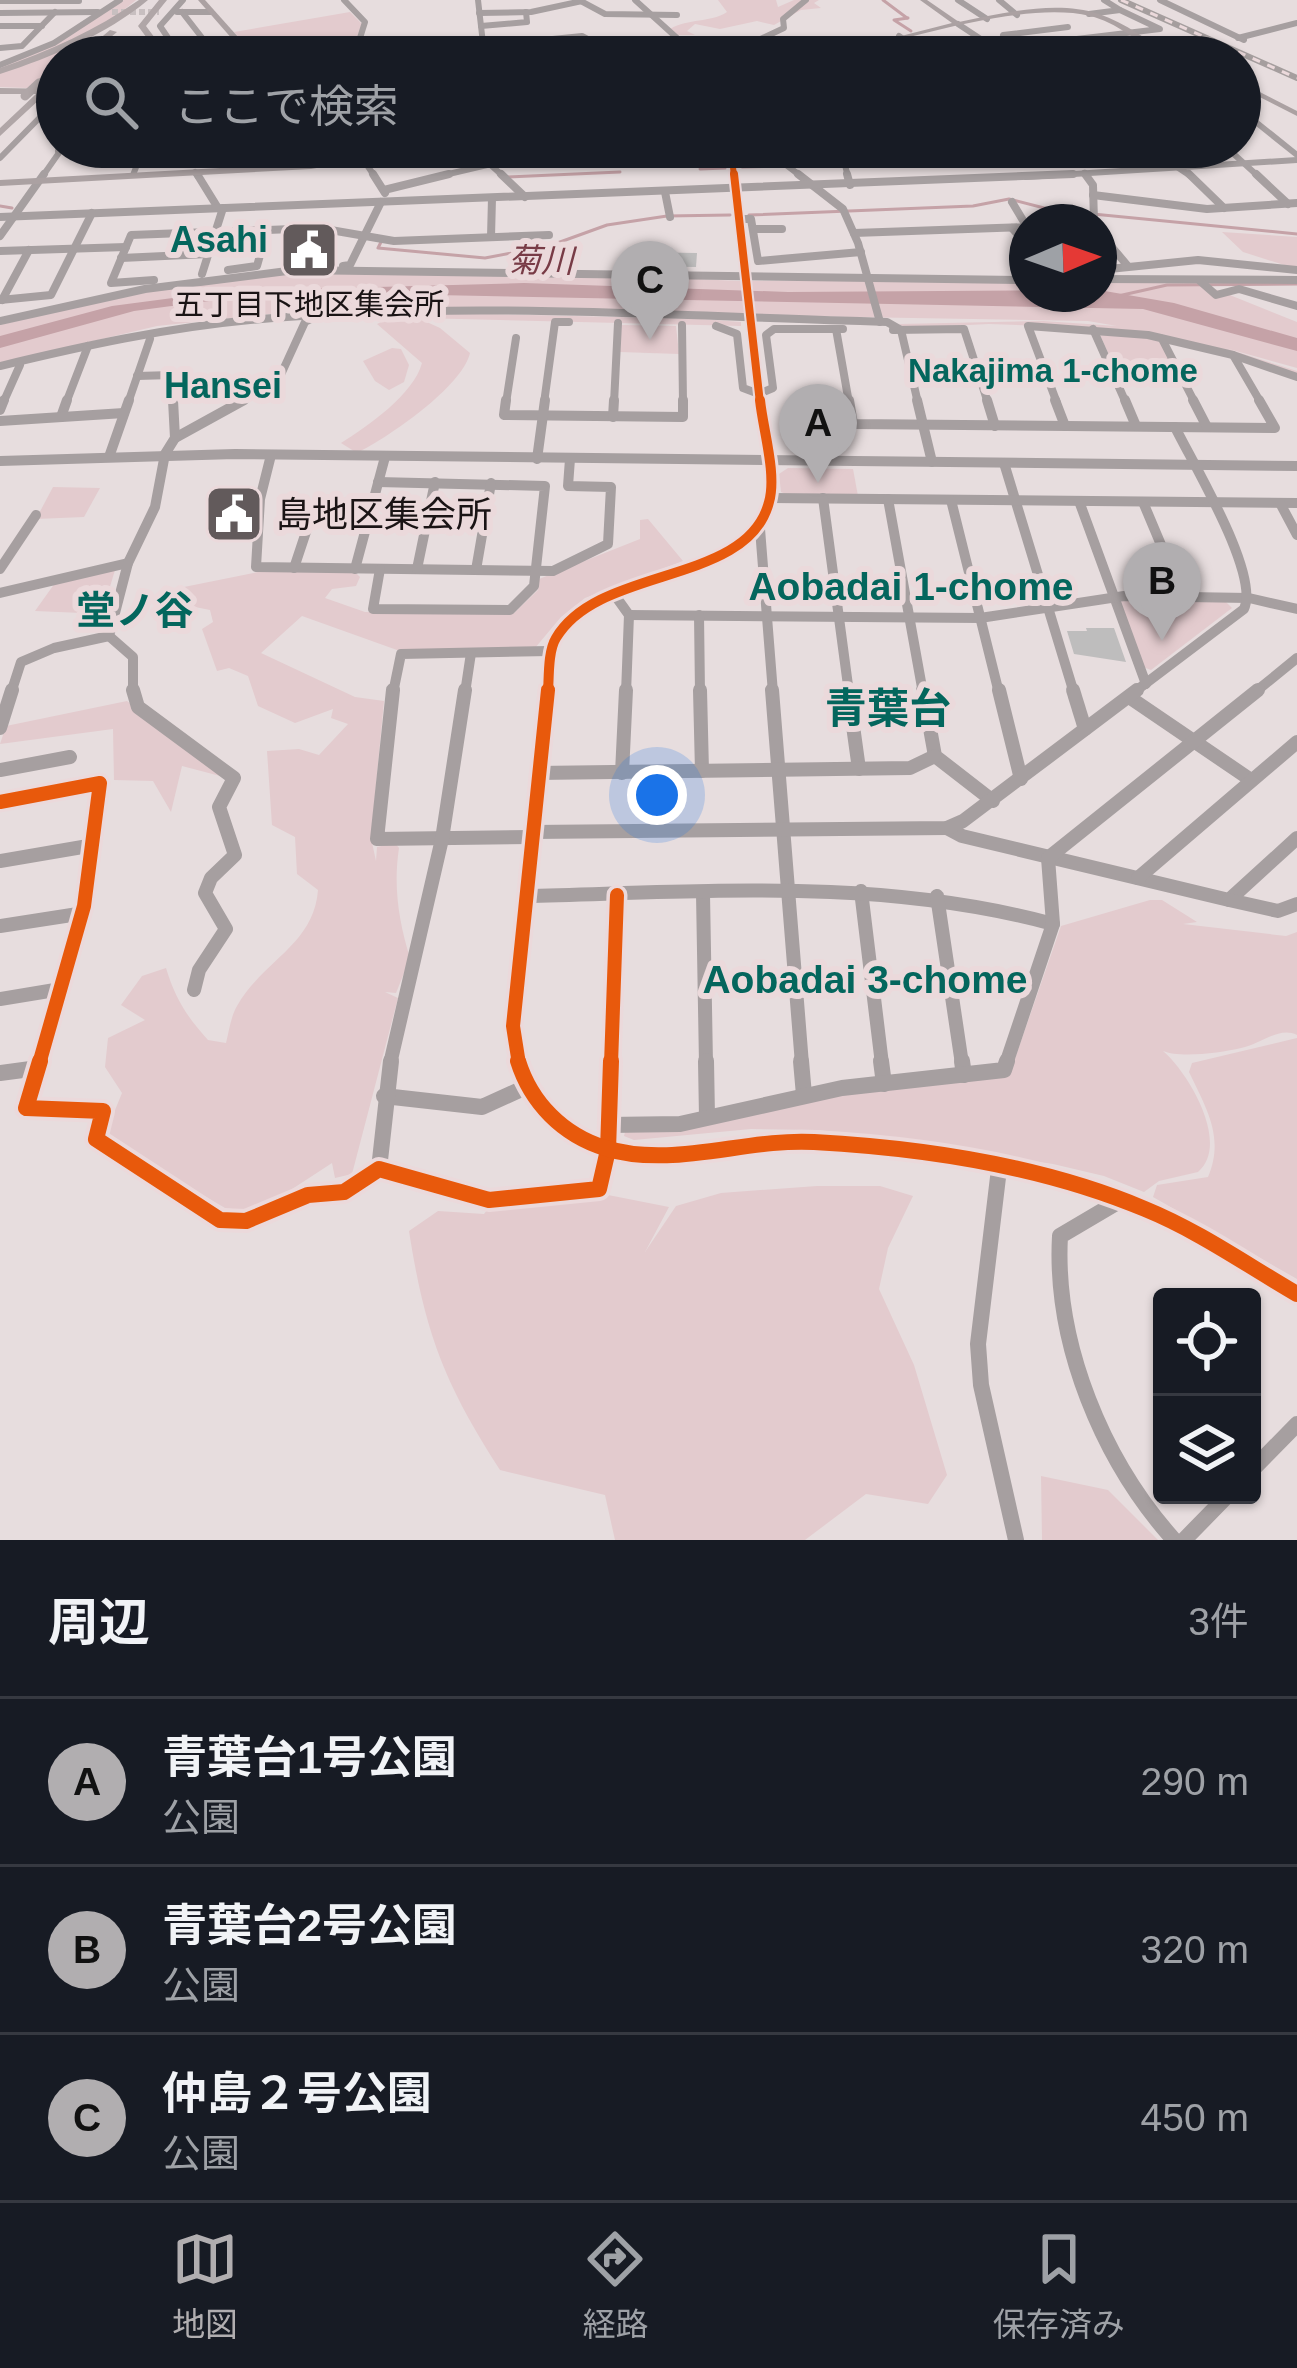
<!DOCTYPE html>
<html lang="ja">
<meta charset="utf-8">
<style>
:root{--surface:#171b24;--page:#20242c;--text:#f1f3f6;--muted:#9ea1a6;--line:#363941;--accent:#b1aeb0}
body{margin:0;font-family:Helvetica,"Noto Sans JP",sans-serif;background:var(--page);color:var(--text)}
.controls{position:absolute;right:36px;bottom:36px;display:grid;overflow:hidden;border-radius:12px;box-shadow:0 3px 9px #0004}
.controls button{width:108px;height:108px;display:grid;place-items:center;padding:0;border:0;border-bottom:3px solid var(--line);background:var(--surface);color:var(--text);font:60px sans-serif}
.compass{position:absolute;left:1009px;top:204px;width:108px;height:108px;border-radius:50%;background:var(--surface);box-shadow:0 3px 9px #0004;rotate:88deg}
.you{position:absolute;left:657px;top:795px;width:42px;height:42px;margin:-30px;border:9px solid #fff;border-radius:50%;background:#1a73e8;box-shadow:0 0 0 18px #1a73e833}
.badge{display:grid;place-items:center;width:78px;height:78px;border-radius:50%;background:var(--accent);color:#111;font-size:39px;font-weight:700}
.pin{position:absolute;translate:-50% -99px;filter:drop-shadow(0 3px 6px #0008)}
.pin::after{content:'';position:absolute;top:63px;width:42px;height:36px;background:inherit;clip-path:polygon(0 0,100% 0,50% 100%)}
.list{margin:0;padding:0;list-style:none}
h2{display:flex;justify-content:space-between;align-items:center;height:156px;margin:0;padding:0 48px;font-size:51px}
h2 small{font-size:39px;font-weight:400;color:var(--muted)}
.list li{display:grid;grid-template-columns:78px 1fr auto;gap:36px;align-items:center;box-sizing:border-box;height:168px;padding:0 48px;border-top:3px solid var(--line)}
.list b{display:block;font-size:45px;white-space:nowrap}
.list p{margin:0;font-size:39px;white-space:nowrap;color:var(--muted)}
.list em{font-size:39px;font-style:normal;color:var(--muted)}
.icon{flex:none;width:66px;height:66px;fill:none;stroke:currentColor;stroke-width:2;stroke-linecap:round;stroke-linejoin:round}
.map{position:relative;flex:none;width:1297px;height:1540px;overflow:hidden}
.search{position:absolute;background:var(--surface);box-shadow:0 3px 9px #0004;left:36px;right:36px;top:36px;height:132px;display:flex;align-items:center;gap:30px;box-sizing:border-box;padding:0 42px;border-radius:66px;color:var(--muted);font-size:45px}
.sheet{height:660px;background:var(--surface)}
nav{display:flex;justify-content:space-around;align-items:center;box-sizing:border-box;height:168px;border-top:3px solid var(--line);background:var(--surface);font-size:33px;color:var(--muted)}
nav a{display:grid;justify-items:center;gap:6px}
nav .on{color:var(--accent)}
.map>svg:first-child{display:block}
</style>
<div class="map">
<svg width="1297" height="1540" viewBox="0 0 1297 1540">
<rect width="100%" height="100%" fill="#e7ddde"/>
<g fill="#e3cbce">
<path d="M124,0h12l-70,57h-9v7l-29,24 -28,-1v-22l26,-9z"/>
<path d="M718,0h58l2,7 16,-7h25l-5,3 7,5 -20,2 -27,15 -17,-4 -37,8 -25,-5 -8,7 8,4h-18l-7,-6c19,-11 40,-6 57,-17z"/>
<path d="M350,12l12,12 -12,33h-94l-22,-25z"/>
<path d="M1222,232l75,5v32l-54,-17z"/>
<path d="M326,270l204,1 208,10 289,-1v14h72v-15l96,2 102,41v46l-72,-20 72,23v6l-138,-40 17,37 -59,-1 -20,-45 -108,-4 -84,4 -6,-4 144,-3 74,5 75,13 -104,-18 -762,-13 -169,18 -157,37v-38l145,-36z"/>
<path d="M446,313l255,6 40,3v4l-323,-8 22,10 30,25c-8,34 -81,84 -113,100l-16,-10c26,-16 73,-49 81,-80l-45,-39 12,-6h-74z"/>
<path d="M621,325l55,1 3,28 -59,-2z"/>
<path d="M392,348l9,1 8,16 -5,17 -15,8 -14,-9 -12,-20z"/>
<path d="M788,468l65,1 5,27 -70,-1 -7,-3 -2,-18z"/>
<path d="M53,487l47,1 -16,29 -48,2z"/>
<path d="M648,519l35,42 -98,37 -24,19 -26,31 -138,2 -95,-34 -41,37 94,44 29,4 -13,137 5,23 1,-14 18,-4 4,5c-6,39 0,74 11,110l-14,35 -11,-1 13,6 -46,176 -17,4 -3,-15 -75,49 -32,-4 -121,-71 18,-44 -17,-26 3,-29 37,-18 -24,-15 21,-29 24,-8c9,30 21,49 42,72l18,3c3,-12 5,-27 11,-37 25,-45 77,-61 81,-116l-21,-16 -2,-37 -23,-12 -5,-74 32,-2 20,6 29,-31 -17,-6 2,-9 -38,14 -37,-17 -10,-30 -19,-8 -12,3 -15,-42 11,-7 -3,-12 -25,-5 -11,-16 89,-18 92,1 5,5 -4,9 -24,3 -7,9 40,14 149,1 24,-23 1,-11 101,-40v-19z"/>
<path d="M115,570l-6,20 -22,-2 -5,25 -47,-2 20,-28z"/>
<path d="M1125,599l99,1 8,8 -81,62 -8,-3 -24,-64z"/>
<path d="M127,701l97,76 -42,-11 -11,46 -18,-31 -39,-1 -1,-51 -113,15 6,-18z"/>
<path d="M1150,900h12l35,22 -14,2 103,12 11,-4v103c-18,-9 -36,9 -56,13 -20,5 -62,10 -78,3 25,21 68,93 35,121l-39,9 -15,11 -40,-16 -51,-12 -234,-34 -68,-1 -117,11 -10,-4 1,-4 211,-37 173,-19 52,-150z"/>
<path d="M1297,1038v241l-144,-82 4,-12 51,-8c17,-40 -2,-69 -19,-105l3,-9z"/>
<path d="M817,1186h63l33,10 -25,52 -9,41 35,76 33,110 -19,29 -62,-10 -61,46h-190l-10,-45 -105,-25c-56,-87 -75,-137 -91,-239l29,-20 46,3 6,-8 113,-12 66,13 -24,45 31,-46 45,-13z"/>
<path d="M1041,1476l67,14 50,50h-116z"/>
</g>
<path fill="#c5a2a7" d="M524,283l264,9 311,-2 75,13 123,35v13l-154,-42 -757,-15 -132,1 -120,16 -134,37v-12l112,-30 114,-15z"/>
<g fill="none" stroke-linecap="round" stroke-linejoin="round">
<g stroke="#c5a2a7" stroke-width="3">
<path d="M883,0l24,18"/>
<path d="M908,18l-14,2 17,11"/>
<path d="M742,167l42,-1"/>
<path d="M700,169l25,-1"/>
<path d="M506,177l114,-5"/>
<path d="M0,206l12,2"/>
<path d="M749,215l224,-9 36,-7 43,11 245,24"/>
<path d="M381,242l-3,6 107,10 64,-12 58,-21 60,-9 63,-1"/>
<path d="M1118,296l49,-11 130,-1"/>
</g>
</g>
<g fill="#bebdbd">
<path d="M633,252l64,1 -1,14 -65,-1z"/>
<path d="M1086,628h28l12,34 -52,-8 -7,-23h20z"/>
</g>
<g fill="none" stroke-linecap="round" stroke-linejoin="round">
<path stroke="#c8bfc0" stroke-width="6" stroke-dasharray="6 3" stroke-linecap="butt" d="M112,12h47"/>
<g stroke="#a69fa0" stroke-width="6">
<path d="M344,0l21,22 -11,35"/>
<path d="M478,0l6,52"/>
<path d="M579,0l26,14 72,1"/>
<path d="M635,0l63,57"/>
<path d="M958,0l29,19"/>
<path d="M999,0l18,15"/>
<path d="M1160,0l84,40"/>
<path d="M0,1h79"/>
<path d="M177,12h34"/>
<path d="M182,12l35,45"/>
<path d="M0,13l98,-1"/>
<path d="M479,13l52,-1 51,-11"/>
<path d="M1089,14l31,-4 -16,-10"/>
<path d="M958,24l50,33"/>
<path d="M0,26h42"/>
<path d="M481,26l46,-4 -1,-10"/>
<path d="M899,36l29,21"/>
<path d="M1238,38l59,-15"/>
<path d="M750,44l34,-16 -1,-9 23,-19"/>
<path d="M483,46l99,-10 26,14"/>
<path d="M1021,46l-18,-11 65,-8"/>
<path d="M0,48l22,-2 33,-34"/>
<path d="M180,49l56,-10"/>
<path d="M402,53l81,-2"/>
<path d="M181,57l-21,-31 23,-26"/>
<path d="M587,57c70,-20 134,-24 203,0"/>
<path d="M705,57l53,-8"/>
<path d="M927,57l233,-28 -40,-19"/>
<path d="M1109,57h8"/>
<path d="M0,65l54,-22 66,-43"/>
<path d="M1240,94l15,-3"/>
<path d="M1252,119l45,36"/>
<path d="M201,147l-2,5 48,-5"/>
<path d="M345,147l15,13"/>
<path d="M471,147l33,30"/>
<path d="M731,147l3,30"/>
<path d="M1147,147l45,30"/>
<path d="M1226,147l33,30"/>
<path d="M764,148l38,29"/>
<path d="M58,151l86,-4"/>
<path d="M523,156l29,-9"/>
<path d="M0,158l57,-58"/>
<path d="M363,159l12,18"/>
<path d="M195,172l3,5"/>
<path d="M1084,173l3,4"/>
<path d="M133,175l11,-28"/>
<path d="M42,177l21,-30"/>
<path d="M436,177l68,-16 274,-14"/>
<path d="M848,177l-3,-12 84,-1"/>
<path d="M1026,177l271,-17"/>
</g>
<g stroke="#a69fa0" stroke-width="8">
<path d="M197,174l21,34"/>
<path d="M373,174l12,19"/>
<path d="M501,174l24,23"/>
<path d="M734,174l26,229"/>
<path d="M798,174l45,35 15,34 22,79"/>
<path d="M847,174l3,11"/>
<path d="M1085,174l8,11 1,37"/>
<path d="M1189,174l35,34"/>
<path d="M1256,174l32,30"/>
<path d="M384,190l65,-16"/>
<path d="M665,192l5,25"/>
<path d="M1093,195l114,14 90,-6"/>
<path d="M0,217l1073,-43"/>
<path d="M740,219h11l7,42 103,-9"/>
<path d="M1012,228l15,17"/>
<path d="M754,229h28"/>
<path d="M1099,232l28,33"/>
<path d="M854,233l173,-6 -15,-25"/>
<path d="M0,236l44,-62"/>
<path d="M491,237l1,-39"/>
<path d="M0,251l126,-4"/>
<path d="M121,258l87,-4"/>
<path d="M343,266l7,-1 31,-63"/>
<path d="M228,270l29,-4 10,-36"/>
<path d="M1099,270l99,-10 99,10"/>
<path d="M202,274l21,-66"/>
<path d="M1099,279l198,1"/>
<path d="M154,280l-43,3 20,-48 188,-7 75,13 155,-6"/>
<path d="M1200,281l16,14 23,-6 58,17"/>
<path d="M0,300l51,-5 41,-82"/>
<path d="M2,300l27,-50"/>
<path d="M0,321l145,-32 150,-19 732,10"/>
<path d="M682,325l1,78"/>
<path d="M716,326l21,8 6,54 16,6 14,-6 -7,-53 8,-6h69"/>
<path d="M836,329l13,74"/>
<path d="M1093,329l33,74"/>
<path d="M893,330l71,-1 24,74"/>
<path d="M1162,339l33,64"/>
<path d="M1233,355l64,22"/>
<path d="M0,366c83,-20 165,-38 250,-46 202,-19 408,-5 610,1l27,1 14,8 17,73"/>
<path d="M137,376l35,-1 1,28"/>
<path d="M3,403l17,-38"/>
<path d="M66,403l22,-57"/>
<path d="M128,403l22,-64"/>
<path d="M238,403l40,-22 27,-59 12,-6"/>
<path d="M506,403l10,-65"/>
<path d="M544,403l11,-81h14"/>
<path d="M614,403l4,-80"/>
<path d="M1057,403l-29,-77 120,9 85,20 28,48"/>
</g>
<g stroke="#a69fa0" stroke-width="10">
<path d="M506,400l-2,15 179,2v-17"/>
<path d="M849,400l4,24 422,4 -16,-28"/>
<path d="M917,400l15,62"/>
<path d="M987,400l8,26"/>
<path d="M1055,400l10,26"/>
<path d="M1125,400l11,26"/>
<path d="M1193,400l14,27"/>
<path d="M0,410l4,-10"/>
<path d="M61,417l6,-17"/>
<path d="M613,417l1,-17"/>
<path d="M0,421l124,-8"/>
<path d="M175,438l69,-38"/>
<path d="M271,455l-11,44 -4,68 297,4 55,-27 3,-57 -43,-1 2,-27"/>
<path d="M109,457l20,-57"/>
<path d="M537,459l8,-59"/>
<path d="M0,461l235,-7 1062,12"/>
<path d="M1004,463l70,230"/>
<path d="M378,482l167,4 -11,100 -24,24 -137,-1 7,-40"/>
<path d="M771,498l526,5"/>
<path d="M823,498l26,195"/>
<path d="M888,499l35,194"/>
<path d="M951,500l48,193"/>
<path d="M1079,501l67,183"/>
<path d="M1143,502l40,95"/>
<path d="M1280,503l17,32"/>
<path d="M760,529l13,164"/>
<path d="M294,568l18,-54 58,-3"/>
<path d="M0,569l36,-54"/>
<path d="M355,569l30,-112"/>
<path d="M417,569l18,-87"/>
<path d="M476,570l15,-87"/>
<path d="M0,593l128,-30"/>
<path d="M614,594l15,21 -3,78"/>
<path d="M629,615l351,3 144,-22 125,2 48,11"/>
<path d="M699,615l1,78"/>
<path d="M109,636l24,21v36"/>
<path d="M11,693l10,-31 33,-14 55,-12 19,-73 27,-56 10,-53 10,-16 -2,-38"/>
<path d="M393,693l8,-39 148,-3"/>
<path d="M465,693l6,-40"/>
<path d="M548,693c1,-17 0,-42 8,-55 43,-73 192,-52 213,-136 8,-28 -6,-72 -9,-102"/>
<path d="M1133,693l111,-84c16,-35 -51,-145 -69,-182"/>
<path d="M1254,693l43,-35"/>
</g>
<g stroke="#a69fa0" stroke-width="14">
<path d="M133,690l5,17 96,71 -15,29 16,48 -24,23 -6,15 21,36 -27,41 -5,20"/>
<path d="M393,690l-16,149 154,-2"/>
<path d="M700,690l2,81"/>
<path d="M772,690l30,374"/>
<path d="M848,690l11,79"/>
<path d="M923,690l12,66 58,45"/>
<path d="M999,690l22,89"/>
<path d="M1073,690l12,39"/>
<path d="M1129,697l122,83"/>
<path d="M0,728l12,-38"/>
<path d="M0,770l70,-13"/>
<path d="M537,773l373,-5 25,-12"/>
<path d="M622,773l4,-83"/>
<path d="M0,802l100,-19 -16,123 -45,158"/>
<path d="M947,828l15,8 267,64 68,-62"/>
<path d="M532,832l415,-4 16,-7 174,-131"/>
<path d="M0,861l94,-16"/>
<path d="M1138,878l159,-136"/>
<path d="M861,891l21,173"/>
<path d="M703,894l3,170"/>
<path d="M525,896c178,-4 354,-19 528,28"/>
<path d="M937,896l25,168"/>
<path d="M1229,900l49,11 19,-7"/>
<path d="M0,926l78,-12"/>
<path d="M0,999l61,-10"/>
<path d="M390,1064l52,-225 23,-149"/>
<path d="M519,1064l-6,-38 35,-336"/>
<path d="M611,1064l6,-169"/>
<path d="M1006,1064l47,-140 -5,-66 210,-168"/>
</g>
<g stroke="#a69fa0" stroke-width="16">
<path d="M40,1061l-14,47 77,3 -7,28 124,81 26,1 62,-26 36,-3 35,-23 110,31 110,-11 9,-39 3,-89"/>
<path d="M518,1061c13,42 45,74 87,87 67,21 141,-10 209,-6 110,6 229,24 331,67 54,22 102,56 152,85"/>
<path d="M706,1061l1,56"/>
<path d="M801,1061l3,34"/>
<path d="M881,1061l3,23"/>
<path d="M962,1061l2,14"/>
<path d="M0,1073l38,-5"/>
<path d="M384,1096l98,11 44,-20"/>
<path d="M608,1125l72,-1 162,-36 162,-18 3,-9"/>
<path d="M379,1169l12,-108"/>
<path d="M999,1169l-21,175 3,41 35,155"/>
<path d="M1121,1200l-61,36c-6,108 43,225 114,304"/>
<path d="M1252,1470l45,-46"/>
<path d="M1184,1540l44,-45"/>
</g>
<g fill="#aba1a2" fill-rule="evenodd">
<path d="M198,0h7l51,57h-8z"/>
<path d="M920,0h7l32,22c44,-9 97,-22 140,-8 26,9 51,27 73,43h-9c-23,-14 -47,-35 -73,-41 -68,-16 -189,25 -258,41h-13l133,-34z"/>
<path d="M1240,82l57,29v5l-57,-29z"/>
<path d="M418,147h20l-127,22 -311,17v-6l311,-17z"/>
</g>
<g fill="#b0a6a7" fill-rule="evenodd">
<path d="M139,0h9c-42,35 -96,57 -148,74v-6c49,-17 96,-38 139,-68z"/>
<path d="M159,0h8l-21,26 23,31h-8l-23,-31z"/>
<path d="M110,30l7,2 -30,25h-9z"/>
<path d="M130,50l26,7h-63l4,-3z"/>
<path d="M57,65v8l-15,12h-6v-4z"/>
<path d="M0,88l57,1v6l-19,-1 2,5 -40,37v-8l36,-34h-36z"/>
</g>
<defs>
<path id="rail" d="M1121,0l176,78"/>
</defs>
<use href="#rail" stroke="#a59e9e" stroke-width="6"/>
<use href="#rail" stroke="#ebd9db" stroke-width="3" stroke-dasharray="8" stroke-linecap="butt"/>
<path stroke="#b0a6a7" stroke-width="9" d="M25,96l14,-13"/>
<defs>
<path id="cycleway-far4" d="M731,147l3,30"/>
<path id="cycleway-far3" d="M734,174l26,229"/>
<path id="cycleway-far2" d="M548,693c1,-17 0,-42 8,-55 43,-73 192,-52 213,-136 8,-28 -6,-72 -9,-102"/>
<g id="cycleway-far1">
<path d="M0,802l100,-19 -16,123 -45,158"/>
<path d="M519,1064l-6,-38 35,-336"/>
<path d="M611,1064l6,-169"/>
</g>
<g id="cycleway">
<path d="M40,1061l-14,47 77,3 -7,28 124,81 26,1 62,-26 36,-3 35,-23 110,31 110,-11 9,-39 3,-89"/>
<path d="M518,1061c13,42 45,74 87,87 67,21 141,-10 209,-6 110,6 229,24 331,67 54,22 102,56 152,85"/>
</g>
</defs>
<use href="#cycleway-far4" stroke="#ebd9db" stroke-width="10"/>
<use href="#cycleway-far3" stroke="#ebd9db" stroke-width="12"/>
<use href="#cycleway-far2" stroke="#ebd9db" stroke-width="16"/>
<use href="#cycleway-far1" stroke="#ebd9db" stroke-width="21"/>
<use href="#cycleway" stroke="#ebd9db" stroke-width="24"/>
<use href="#cycleway-far4" stroke="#e8590c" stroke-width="6"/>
<use href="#cycleway-far3" stroke="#e8590c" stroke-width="8"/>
<use href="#cycleway-far2" stroke="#e8590c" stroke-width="10"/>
<use href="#cycleway-far1" stroke="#e8590c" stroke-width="14"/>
<use href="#cycleway" stroke="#e8590c" stroke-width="16"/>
</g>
<defs>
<symbol id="civic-square" viewBox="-11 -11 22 22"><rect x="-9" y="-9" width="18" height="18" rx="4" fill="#625a5b" stroke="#ebd9db"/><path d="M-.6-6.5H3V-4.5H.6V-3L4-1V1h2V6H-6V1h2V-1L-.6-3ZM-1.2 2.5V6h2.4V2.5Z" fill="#fff"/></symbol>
</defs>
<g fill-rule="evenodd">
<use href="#civic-square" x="276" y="217" width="66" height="66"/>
<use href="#civic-square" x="201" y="481" width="66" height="66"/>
</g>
<g text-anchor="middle" stroke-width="12" stroke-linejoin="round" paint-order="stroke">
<g font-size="30" fill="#1a1415" stroke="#ebd9db">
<text x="309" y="315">五丁目下地区集会所</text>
</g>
<g font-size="33" font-style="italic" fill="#783b46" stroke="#ebd9db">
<text transform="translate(541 260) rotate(1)" y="12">菊川</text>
</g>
<g font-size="33" font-weight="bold" fill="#04665d" stroke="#ebd9db">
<text x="1053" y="382">Nakajima 1-chome</text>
</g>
<g font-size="36" font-weight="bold" fill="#04665d" stroke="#ebd9db">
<text x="219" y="252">Asahi</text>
<text x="223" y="398">Hansei</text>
</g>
<g font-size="36" fill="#1a1415" stroke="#ebd9db" text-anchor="start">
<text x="276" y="527">島地区集会所</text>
</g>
<g font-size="39" font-weight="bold" fill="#04665d" stroke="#ebd9db">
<text x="911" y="600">Aobadai 1-chome</text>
<text x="135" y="624">堂ノ谷</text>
<text x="865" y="993">Aobadai 3-chome</text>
</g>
<g font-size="42" font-weight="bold" fill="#04665d" stroke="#ebd9db">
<text x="888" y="723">青葉台</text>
</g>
</g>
</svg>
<div class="controls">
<button><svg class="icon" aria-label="locate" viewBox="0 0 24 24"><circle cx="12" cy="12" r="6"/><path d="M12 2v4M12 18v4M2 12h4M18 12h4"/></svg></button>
<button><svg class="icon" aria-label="layers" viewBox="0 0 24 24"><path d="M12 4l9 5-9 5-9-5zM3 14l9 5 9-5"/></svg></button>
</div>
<svg class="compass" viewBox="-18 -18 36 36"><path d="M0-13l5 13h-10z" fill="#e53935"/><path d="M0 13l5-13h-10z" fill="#9ea1a6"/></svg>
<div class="you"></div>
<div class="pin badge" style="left:818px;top:483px">A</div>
<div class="pin badge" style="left:1162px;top:641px">B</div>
<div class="pin badge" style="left:650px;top:340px">C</div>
<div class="search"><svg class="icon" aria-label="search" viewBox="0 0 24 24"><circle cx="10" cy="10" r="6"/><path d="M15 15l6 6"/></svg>ここで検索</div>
</div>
<section class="sheet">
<h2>周辺<small>3件</small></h2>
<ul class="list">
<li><span class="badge">A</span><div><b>青葉台1号公園</b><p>公園</p></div><em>290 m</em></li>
<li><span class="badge">B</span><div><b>青葉台2号公園</b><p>公園</p></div><em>320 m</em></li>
<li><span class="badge">C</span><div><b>仲島２号公園</b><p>公園</p></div><em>450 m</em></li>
</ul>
</section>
<nav>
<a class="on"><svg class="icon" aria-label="map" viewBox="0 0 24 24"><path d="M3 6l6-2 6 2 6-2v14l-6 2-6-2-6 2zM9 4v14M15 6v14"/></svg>地図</a>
<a><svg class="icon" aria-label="directions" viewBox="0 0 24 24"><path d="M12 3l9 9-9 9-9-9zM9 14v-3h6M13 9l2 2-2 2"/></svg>経路</a>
<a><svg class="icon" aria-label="saved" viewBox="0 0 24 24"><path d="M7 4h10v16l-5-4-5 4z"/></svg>保存済み</a>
</nav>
